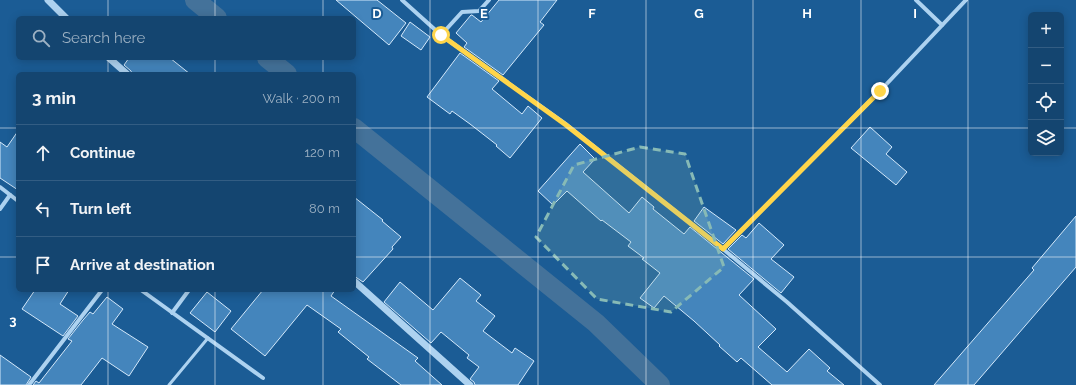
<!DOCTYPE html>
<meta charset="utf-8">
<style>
:root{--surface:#144570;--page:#214f78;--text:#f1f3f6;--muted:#9db1c3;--line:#335d83}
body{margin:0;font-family:Raleway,sans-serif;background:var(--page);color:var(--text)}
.controls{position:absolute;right:12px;top:12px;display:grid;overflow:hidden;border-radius:6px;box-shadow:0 2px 10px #0003}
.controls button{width:36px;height:36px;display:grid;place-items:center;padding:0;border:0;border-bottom:1px solid var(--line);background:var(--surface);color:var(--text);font:20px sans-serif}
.stop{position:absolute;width:12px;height:12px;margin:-9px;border:3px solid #ffd54a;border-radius:50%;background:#fff}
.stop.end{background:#ffd54a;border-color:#fff;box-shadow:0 1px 4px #0008}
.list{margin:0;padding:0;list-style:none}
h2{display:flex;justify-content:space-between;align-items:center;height:52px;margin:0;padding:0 16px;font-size:17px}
h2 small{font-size:13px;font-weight:400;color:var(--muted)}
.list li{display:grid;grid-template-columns:26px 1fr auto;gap:12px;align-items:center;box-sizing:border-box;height:56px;padding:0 16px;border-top:1px solid var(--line)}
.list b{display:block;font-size:15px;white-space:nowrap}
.list em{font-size:13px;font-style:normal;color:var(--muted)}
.icon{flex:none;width:22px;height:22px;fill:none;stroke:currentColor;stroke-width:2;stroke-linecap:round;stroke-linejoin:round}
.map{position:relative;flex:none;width:1076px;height:385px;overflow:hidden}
.search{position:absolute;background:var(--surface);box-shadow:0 2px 10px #0003;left:16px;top:16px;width:340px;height:44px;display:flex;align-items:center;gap:10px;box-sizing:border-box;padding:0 14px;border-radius:6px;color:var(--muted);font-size:15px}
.panel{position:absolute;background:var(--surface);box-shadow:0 2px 10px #0003;left:16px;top:72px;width:340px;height:220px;border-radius:6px}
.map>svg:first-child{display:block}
</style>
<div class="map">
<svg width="1076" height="385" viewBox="0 0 1076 385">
<rect width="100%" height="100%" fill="#1b5c95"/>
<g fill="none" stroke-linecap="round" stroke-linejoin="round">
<g stroke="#44729a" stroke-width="20">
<path d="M195,0l22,18"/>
<path d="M267,58l20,16"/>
<path d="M354,128l242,195 64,62"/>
</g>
</g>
<g fill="#4485bc" stroke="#d4e9fb">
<path d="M336,0h41l29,23 -17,22z"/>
<path d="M499,0h58l-17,22 4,3 -41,50 -39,-28 3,-4 -11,-10 15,-18h1l9,7z"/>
<path d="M410,22l20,15 -9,13 -20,-14z"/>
<path d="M460,53l39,28 -7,8 30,25 6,-8 14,12 -32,40 -14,-12 1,-1 -27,-21 -18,-13 -2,3 -23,-17z"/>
<path d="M129,58h41l20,16h-58l-1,-3 -7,-6z"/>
<path d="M870,127l22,20 -6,7 21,18 -11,13 -45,-37z"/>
<path d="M18,131v59l-18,-12v-36l7,5z"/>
<path d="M580,144l15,15 -12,13 46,41 13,-16 12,10 -1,2 31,25 6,-7 64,52 -15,16 37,34 -18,18 29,25 22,-23 21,19 -3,3 17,14h-72l-31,-27 -4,4 -18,-16 1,-1 -26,-24 -30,-25 -10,12 -14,-10 20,-25 -18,-14 2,-1 -16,-12 3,-4 -29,-22 -1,1 -34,-30 -14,14 -15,-14z"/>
<path d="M354,197l29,23 -1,1 19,16 -9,10 1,2 -30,33 -9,-6z"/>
<path d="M704,207l32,23 -13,14 -29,-23z"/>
<path d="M1076,216v51l-102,118h-40l100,-115 -2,-2z"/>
<path d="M759,223l25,22 -13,14 23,18 -13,16 -53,-44 14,-14 4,3z"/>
<path d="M460,278l21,17 -5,6 19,15 -12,15 29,22 3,-5 19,13 -16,24h-43l-1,-3 -4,-3 9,-12 -12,-9 2,-3 -28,-23 -10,11 -47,-41 16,-20 33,28z"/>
<path d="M35,290h34l-9,14 18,12 -15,20 -41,-27z"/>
<path d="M263,290h72l-4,6 87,62 -3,3 27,24h-41l-34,-26 2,-2 -31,-25 3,-3 -34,-24 -42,51 -34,-27z"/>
<path d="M207,292l24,19 -16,21 -25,-19z"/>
<path d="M107,297l16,12 -11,15 36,23 -19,29 -27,-18 -21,27h-48l3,-4 3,2 33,-42 -4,-2 15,-19 7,-8 3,2z"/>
<path d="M0,355l31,22 -5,8h-26z"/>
</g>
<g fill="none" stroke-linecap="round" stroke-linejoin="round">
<path stroke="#add2f0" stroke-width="3" d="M169,385l39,-47"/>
<g stroke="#add2f0" stroke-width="4">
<path d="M402,0l39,35 126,90 156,124 64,53 93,83"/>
<path d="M916,0l26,25"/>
<path d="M441,35l21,-23 17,-1 10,-11"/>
<path d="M0,187l18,14"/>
<path d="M0,209l10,-14"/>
<path d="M723,249l157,-158 86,-91"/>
<path d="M141,290l122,88"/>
<path d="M172,313l17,-23"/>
<path d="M29,385l73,-95"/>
</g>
<g stroke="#add2f0" stroke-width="7">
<path d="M48,0l18,18"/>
<path d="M109,58l18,16"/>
<path d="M354,281l116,104"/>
</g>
</g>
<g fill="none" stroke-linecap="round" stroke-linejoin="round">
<path stroke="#ffd54a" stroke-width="5" d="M441,35l125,90 157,124 157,-158"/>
</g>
<path fill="#87bab6" fill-opacity="0.2" stroke="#87bab6" stroke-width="3" stroke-dasharray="8 5" stroke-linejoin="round" d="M640,147l45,7 39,113 -53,45 -74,-13 -61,-62 38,-72z"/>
<path fill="none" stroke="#fff" stroke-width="1" stroke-opacity="0.55" d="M108,0v18M215,0v18M323,0v18M430,0v385M538,0v385M646,0v385M753,0v385M861,0v385M968,0v385M108,58v16M215,58v16M323,58v16M0,128h18M354,128h677M1061,128h15M0,257h18M354,257h722M108,290v95M215,290v95M323,290v95"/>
<g font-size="13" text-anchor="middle" font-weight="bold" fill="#fff" stroke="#1b5c95" stroke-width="4" stroke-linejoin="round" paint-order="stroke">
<text x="377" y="18">D</text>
<text x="484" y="18">E</text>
<text x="592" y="18">F</text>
<text x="699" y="18">G</text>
<text x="807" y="18">H</text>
<text x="915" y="18">I</text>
<text x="13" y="325">3</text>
</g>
</svg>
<div class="controls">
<button>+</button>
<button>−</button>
<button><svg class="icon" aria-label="locate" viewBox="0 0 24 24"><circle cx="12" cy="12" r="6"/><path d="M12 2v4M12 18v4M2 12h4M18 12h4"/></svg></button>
<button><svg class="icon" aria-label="layers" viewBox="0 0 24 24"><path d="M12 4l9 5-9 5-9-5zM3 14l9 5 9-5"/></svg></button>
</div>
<div class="stop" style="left:441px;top:35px"></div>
<div class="stop end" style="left:880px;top:91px"></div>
<div class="search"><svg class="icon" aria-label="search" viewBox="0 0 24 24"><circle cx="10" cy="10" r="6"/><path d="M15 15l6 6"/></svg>Search here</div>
<section class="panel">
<h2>3 min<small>Walk · 200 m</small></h2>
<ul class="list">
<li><svg class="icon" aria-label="ahead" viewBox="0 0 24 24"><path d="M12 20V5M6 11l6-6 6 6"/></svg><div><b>Continue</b></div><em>120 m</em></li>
<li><svg class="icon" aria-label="left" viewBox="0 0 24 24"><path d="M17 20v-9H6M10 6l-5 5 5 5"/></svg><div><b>Turn left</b></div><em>80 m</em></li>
<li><svg class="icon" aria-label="arrive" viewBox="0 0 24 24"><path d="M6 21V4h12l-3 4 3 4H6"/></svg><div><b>Arrive at destination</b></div></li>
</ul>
</section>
</div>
